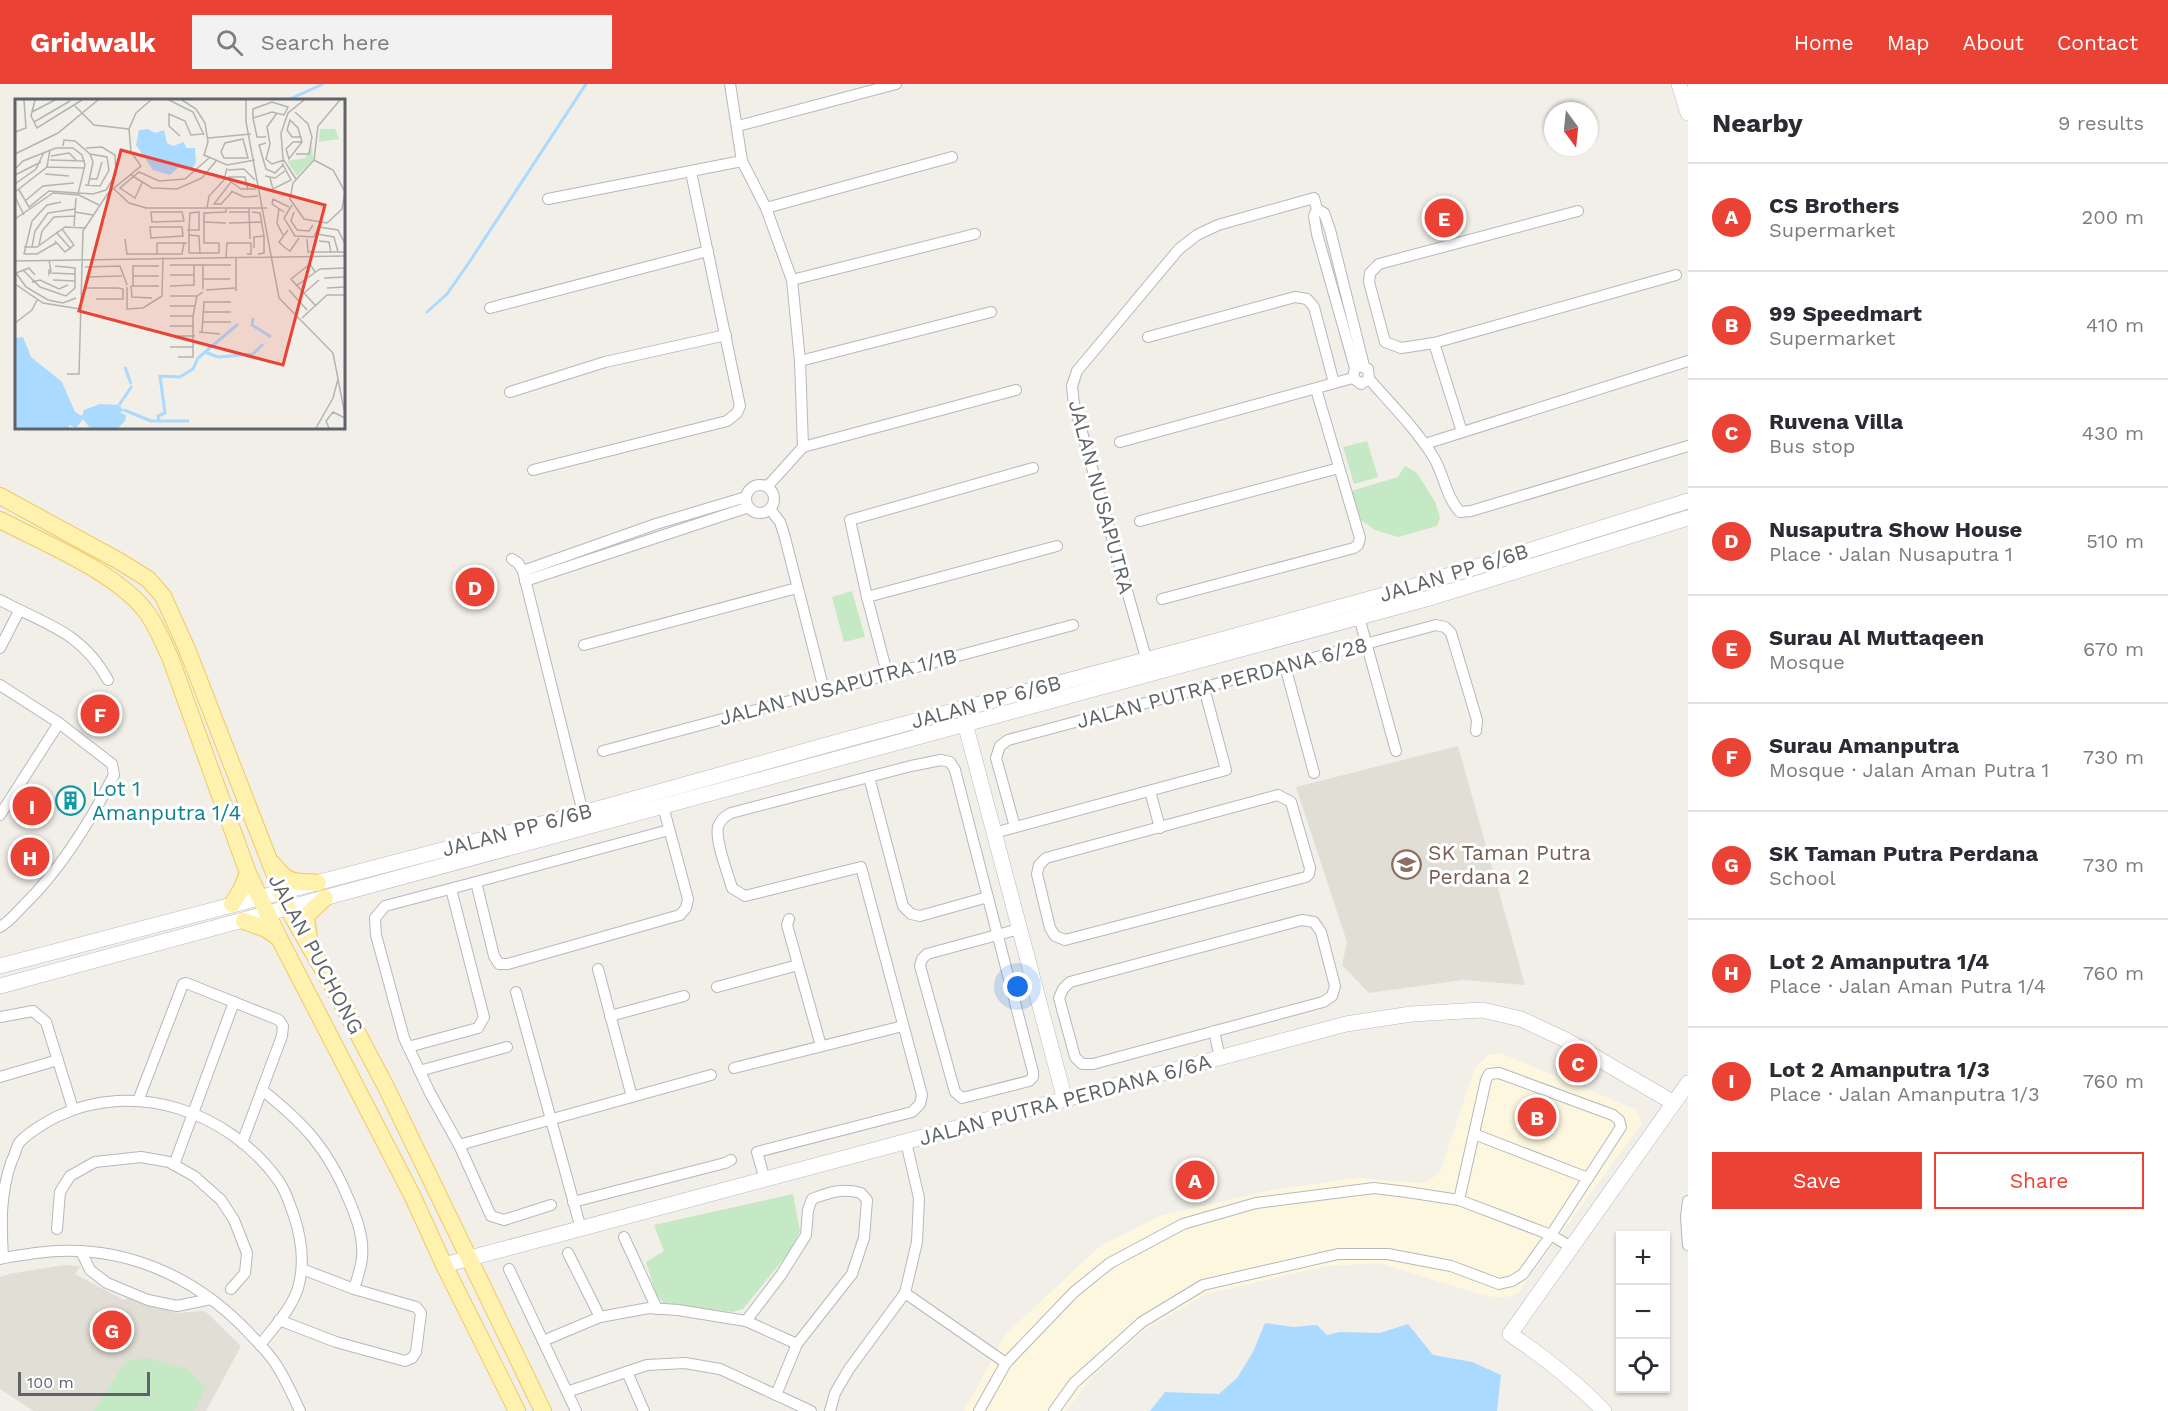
<!DOCTYPE html>
<meta charset="utf-8">
<style>
:root{--surface:#fff;--page:#f2f2f3;--text:#2b2b33;--muted:#7c7c81;--line:#e1e1e2;--accent:#ea4335}
body{margin:0;font-family:"Work Sans",sans-serif;background:var(--page);color:var(--text)}
.controls{position:absolute;right:18px;bottom:18px;display:grid;overflow:hidden;border-radius:0px;box-shadow:0 2px 4px #0004}
.controls button{width:54px;height:54px;display:grid;place-items:center;padding:0;border:0;border-bottom:2px solid var(--line);background:var(--surface);color:var(--text);font:30px sans-serif}
.compass{position:absolute;left:1544px;top:18px;width:54px;height:54px;border-radius:50%;background:var(--surface);box-shadow:0 2px 4px #0004;rotate:165deg}
.scale{position:absolute;left:18px;bottom:15px;width:132px;box-sizing:border-box;padding-left:6px;border:3px solid #5f6368;border-top:0;font-size:16px;line-height:21px;white-space:nowrap;color:#5f6368;-webkit-text-stroke:4px #fff;paint-order:stroke}
.you{position:absolute;left:1018px;top:903px;width:21px;height:21px;margin:-15px;border:4px solid #fff;border-radius:50%;background:#1a73e8;box-shadow:0 0 0 9px #1a73e833}
.badge{display:grid;place-items:center;width:39px;height:39px;border-radius:50%;background:var(--accent);color:#fff;font-size:20px;font-weight:700}
.pin{position:absolute;translate:-50% -50%;border:3px solid #fff;box-shadow:0 2px 6px #0006}
.list{margin:0;padding:0;list-style:none}
h2{display:flex;justify-content:space-between;align-items:center;height:78px;margin:0;padding:0 24px;font-size:26px}
h2 small{font-size:20px;font-weight:400;color:var(--muted)}
.list li{display:grid;grid-template-columns:39px 1fr auto;gap:18px;align-items:center;box-sizing:border-box;height:108px;padding:0 24px;border-top:2px solid var(--line)}
.list b{display:block;font-size:22px;white-space:nowrap}
.list p{margin:0;font-size:20px;white-space:nowrap;color:var(--muted)}
.list em{font-size:20px;font-style:normal;color:var(--muted)}
.actions{display:flex;gap:12px;padding:18px 24px}
.actions a{flex:1;padding:14px 0;border:2px solid var(--accent);border-radius:0px;text-align:center;font-size:21px;color:var(--accent)}
.actions .main{background:var(--accent);color:#fff}
.icon{flex:none;width:33px;height:33px;fill:none;stroke:currentColor;stroke-width:2;stroke-linecap:round;stroke-linejoin:round}
.map{position:relative;flex:none;width:1688px;height:1327px;overflow:hidden}
header{display:flex;align-items:center;gap:36px;box-sizing:border-box;height:84px;padding:0 30px;background:var(--accent);color:#fff}
header strong{font-size:28px}
nav{display:flex;gap:33px;margin-inline-start:auto;font-size:21px}
.search{width:420px;height:54px;background:var(--page);display:flex;align-items:center;gap:15px;box-sizing:border-box;padding:0 21px;border-radius:0px;color:var(--muted);font-size:22px}
main{display:flex}
aside{flex:1;background:var(--surface)}
.map>svg:first-child{display:block}
</style>
<header>
<strong>Gridwalk</strong>
<div class="search"><svg class="icon" aria-label="search" viewBox="0 0 24 24"><circle cx="10" cy="10" r="6"/><path d="M15 15l6 6"/></svg>Search here</div>
<nav><a>Home</a><a>Map</a><a>About</a><a>Contact</a></nav>
</header>
<main>
<div class="map">
<svg width="1688" height="1327" viewBox="0 0 1688 1327">
<rect width="100%" height="100%" fill="#f1efe8"/>
<path fill="#fef7e0" d="M1500,969l137,57 5,13 -125,171 -15,4 -20,-3 -103,-32 -53,3 -122,29 -57,33 -55,49 -26,34h-102l42,-77 94,-88 62,-31 110,-25 85,-12 67,5 15,-9 36,-106 13,-13z"/>
<g fill="#e1ded6">
<path d="M1458,662l67,239 -62,-5 -94,13 -27,-28 5,-23 -51,-155z"/>
<path d="M64,1181l16,1 -5,8 49,26 6,-4 46,17 29,-2 36,35 -35,65h-172l-34,-22v-112l9,-3z"/>
</g>
<g fill="#c5e8c5">
<path d="M1367,357l11,36 -24,7 -11,-37z"/>
<path d="M1405,382l12,7 18,29 5,16 -3,8 -39,11 -23,-7 -14,-10 -10,-29 47,-14z"/>
<path d="M852,507l13,46 -21,5 -12,-45z"/>
<path d="M793,1110l7,37 -10,20 -47,58 -11,3 -69,-9 -7,-9 -10,-32 18,-11 -10,-26z"/>
<path d="M146,1274l41,11 19,18 -12,24h-100l32,-50z"/>
</g>
<path fill="#aadaff" d="M1265,1239l28,4 24,-2 10,10 13,-3 40,1 28,-9 25,31 39,7 29,13 -4,36h-347l15,-19 54,2 18,-16 16,-26z"/>
<g fill="none" stroke-linecap="round" stroke-linejoin="round">
<g stroke="#aadaff" stroke-width="3">
<path d="M288,16l35,-16"/>
<path d="M427,228l20,-18 23,-33 116,-177"/>
</g>
<defs>
<g id="street">
<path d="M730,0l12,77 24,47 26,72 8,81 3,86 -36,40"/>
<path d="M738,42l158,-42"/>
<path d="M548,115l194,-38"/>
<path d="M766,124l186,-51"/>
<path d="M1317,125l-3,7 3,18 38,134"/>
<path d="M1578,127l-199,53 -9,9 -1,9 16,60 16,6 33,-5 242,-68"/>
<path d="M792,196l183,-46"/>
<path d="M490,224l218,-57"/>
<path d="M1148,253l147,-40 12,2 7,8 20,76"/>
<path d="M1434,259l28,89"/>
<path d="M800,277l191,-49"/>
<path d="M1369,295l-8,5 -8,-6 2,-10 4,-2 9,3 1,10c22,25 47,50 65,79 10,17 12,39 26,54l11,-1 217,-65"/>
<path d="M510,308l95,-30 121,-27"/>
<path d="M1120,358l233,-64"/>
<path d="M1425,360l263,-83"/>
<path d="M803,363l213,-57"/>
<path d="M533,386l194,-49 10,-8 3,-7 -49,-234"/>
<circle cx="760" cy="415" r="14"/>
<path d="M770,425l10,13 4,12 40,156"/>
<path d="M1140,437l199,-53"/>
<path d="M512,475l6,4 5,8 61,246"/>
<path d="M523,487l133,-47 90,-27"/>
<path d="M525,497l224,-74"/>
<path d="M867,513l190,-51"/>
<path d="M1162,515l192,-51 4,-3 2,-7 -44,-149"/>
<path d="M0,516c46,25 81,31 108,80"/>
<path d="M1359,533l37,134"/>
<path d="M584,561l213,-57"/>
<path d="M0,564l19,-37"/>
<path d="M1148,581l-74,-261 -2,-18 5,-15 102,-122 18,-14 21,-10 96,-27 3,11 7,4 6,17 34,136"/>
<path d="M1285,582l29,107"/>
<path d="M887,589l-20,-76 -17,-77 183,-52"/>
<path d="M0,601l59,38 53,41 2,11c-24,47 -52,93 -90,130 -8,8 -15,17 -24,22"/>
<path d="M603,667l470,-126"/>
<path d="M869,693l34,129 8,8 9,2 68,-19"/>
<path d="M1150,707l10,37"/>
<path d="M1278,711l13,7 19,66 -1,6 -3,3 -241,63 -10,-4 -5,-8 -13,-54 2,-9 7,-7z"/>
<path d="M663,722l25,93 -2,9 -6,7 -172,49h-9l-5,-8 -18,-74 193,-52"/>
<path d="M0,731l59,-92"/>
<path d="M1015,743l-19,-69 4,-12 8,-6 428,-115 9,2 6,6 26,87 -1,11"/>
<path d="M994,749l232,-63 -22,-82"/>
<path d="M476,798l-91,24 -10,12 1,17 28,103 26,55 29,52 32,71 13,4 47,-15"/>
<path d="M789,835l-2,6 34,121"/>
<path d="M1302,836l12,2 7,10 14,54 -3,10 -9,6 -230,62h-11l-7,-7 -16,-59 4,-9 7,-7z"/>
<path d="M598,885l34,128"/>
<path d="M717,903l81,-22"/>
<path d="M516,908l65,237"/>
<path d="M610,932l74,-20"/>
<path d="M0,933l33,-6 13,11 27,87"/>
<path d="M1214,947l6,27"/>
<path d="M408,963l70,-19 6,-11 -33,-128"/>
<path d="M734,984l169,-42"/>
<path d="M419,987l88,-24"/>
<path d="M0,993l58,-17"/>
<path d="M262,1006c43,34 66,59 87,110 8,19 15,38 13,58 -1,10 -5,21 -8,31"/>
<path d="M138,1017l45,-117 3,-1 93,37 4,6 -1,10 -40,107"/>
<path d="M1474,1050l114,44"/>
<path d="M459,1061l252,-70"/>
<path d="M174,1081l60,-163"/>
<path d="M765,1096l-8,-28 155,-40 8,-8 2,-9 -61,-228 -116,29 -13,-8c-4,-15 -17,-46 -14,-61 2,-7 7,-11 13,-14l180,-47 30,-6 9,2 5,8 78,302v5l-4,4 -67,17 -7,-6 -35,-126 2,-7 5,-5 92,-25"/>
<path d="M1688,1117l-2,16 2,28"/>
<path d="M573,1118l152,-39 6,-3"/>
<path d="M57,1145l3,-37 10,-16 25,-14 46,-5 28,5 25,14 27,24 13,20 13,33 -2,20 -14,16"/>
<path d="M624,1153l33,72"/>
<path d="M81,1167l9,19 17,13 41,17 29,6 34,-7"/>
<path d="M568,1169l32,64"/>
<path d="M3,1174c-2,-35 -3,-65 9,-98 3,-5 4,-12 7,-17 7,-9 27,-21 37,-26 79,-38 172,-6 222,63 7,9 11,22 15,33 8,23 12,51 5,75 -7,22 -25,40 -38,57"/>
<path d="M0,1175c12,-3 24,-4 36,-6 83,-11 158,21 214,81 9,10 20,20 27,32 9,14 16,30 23,45"/>
<path d="M509,1185l67,142"/>
<path d="M905,1209l101,70"/>
<path d="M279,1236l57,22 69,19 7,-3 4,-6 5,-39 -5,-6 -62,-18 -52,-20"/>
<path d="M746,1237l35,-46 25,-40 2,-25 4,-11c18,-7 30,-11 49,-6l6,7 -3,38 -12,36 -55,70 -21,51"/>
<path d="M543,1257l57,-24 49,-9 29,2 68,11 51,23"/>
<path d="M627,1288l17,39"/>
<path d="M567,1308l80,-27 38,-2 35,6 91,42"/>
<path d="M830,1327l5,-18 14,-24 56,-76 12,-51 2,-44 -13,-56"/>
<path d="M979,1327l27,-48 68,-71 36,-29 73,-39 73,-21 118,-15 33,4 52,8 92,35 20,12"/>
<path d="M1054,1327l20,-28 68,-61 61,-37 135,-31h50l63,12 48,18 13,-3 11,-7 28,-39 70,-108 -2,-7 -6,-5 -114,-42 -10,1 -3,6 -27,120"/>
</g>
<g id="secondary">
<path d="M1679,0l9,29"/>
<path d="M965,639l100,377"/>
<path d="M0,882l583,-153 265,-74 354,-94 200,-55 286,-89"/>
<path d="M0,902l1426,-387 262,-81"/>
<path d="M444,1181l902,-241 65,-10 71,-4 39,9 45,21 108,63"/>
<path d="M1604,1327c-29,-30 -60,-54 -94,-77l178,-251"/>
</g>
<g id="primary">
<path d="M0,412l119,65 29,18 15,17 24,53 101,260 50,87 48,91 157,324"/>
<path d="M0,436c44,23 113,51 144,89 12,14 18,32 26,48l78,216 31,65 133,257 32,70 73,146"/>
<path d="M273,780c16,21 21,17 45,19"/>
<path d="M232,820l9,-14 7,-17"/>
<path d="M244,837l22,8 13,9"/>
<path d="M309,855l-3,-23 19,-18"/>
</g>
</defs>
<use href="#street" stroke="#b5b8bc" stroke-width="12"/>
<use href="#secondary" stroke="#b6babf" stroke-width="16"/>
<use href="#primary" stroke="#f2c960" stroke-width="18"/>
<use href="#street" stroke="#fff" stroke-width="10"/>
<use href="#secondary" stroke="#fff" stroke-width="15"/>
<use href="#primary" stroke="#fff2af" stroke-width="16"/>
</g>
<defs>
<symbol id="building-ring" viewBox="-11 -11 22 22"><circle r="9.5" fill="#fff" stroke="#0f9aa8" stroke-width="1.5"/><path d="M-4-6H4V6H1V3H-1V6H-4ZM-2.5-4.3h1.7v1.8h-1.7ZM.8-4.3h1.7v1.8H.8ZM-2.5-1h1.7V.8h-1.7ZM.8-1h1.7V.8H.8Z" fill="#0f9aa8"/></symbol>
<symbol id="school-ring" viewBox="-11 -11 22 22"><circle r="9.5" fill="#fff" stroke="#8d6e63" stroke-width="1.5"/><path d="M0-5L7-2L0 1L-7-2ZM-4 1L0 2.5L4 1V4Q0 6-4 4Z" fill="#8d6e63"/></symbol>
</defs>
<g fill-rule="evenodd">
<use href="#building-ring" x="54" y="700" width="33" height="33"/>
<use href="#school-ring" x="1390" y="764" width="33" height="33"/>
</g>
<g text-anchor="middle" stroke-width="6" stroke-linejoin="round" paint-order="stroke">
<g font-size="21" fill="#5f6368" stroke="#fff">
<text transform="translate(1101 413) rotate(75)" y="7">JALAN NUSAPUTRA</text>
<text transform="translate(1454 489) rotate(-17)" y="7">JALAN PP 6/6B</text>
<text transform="translate(1222 599) rotate(-15)" y="7">JALAN PUTRA PERDANA 6/28</text>
<text transform="translate(838 603) rotate(-15)" y="7">JALAN NUSAPUTRA 1/1B</text>
<text transform="translate(986 618) rotate(-15)" y="7">JALAN PP 6/6B</text>
<text transform="translate(517 746) rotate(-15)" y="7">JALAN PP 6/6B</text>
<text transform="translate(316 870) rotate(62)" y="7">JALAN PUCHONG</text>
<text transform="translate(1065 1016) rotate(-15)" y="7">JALAN PUTRA PERDANA 6/6A</text>
</g>
<g font-size="21" fill="#0d838f" stroke="#fff" text-anchor="start">
<text x="92" y="712">Lot 1<tspan x="92" dy="24">Amanputra 1/4</tspan></text>
</g>
<g font-size="21" fill="#785e54" stroke="#fff" text-anchor="start">
<text x="1428" y="776">SK Taman Putra<tspan x="1428" dy="24">Perdana 2</tspan></text>
</g>
</g>
<g transform="translate(15 15)">
<rect width="330" height="330" fill="#f1efe8"/>
<path d="M305,30h15l4,10 -20,3zM297,47l1,14 -16,16 -10,-15 18,-3z" fill="#c5e8c5"/>
<path d="M133,30l7,4 9,-3 3,13 6,3 11,-4 2,6h9l1,14 -5,9 -3,-4 -10,1 -8,7 -17,-5 -17,-25 3,-15zM8,238l8,20 31,25 13,30 7,4 2,-6 16,-6 18,1 6,5 -4,3 6,2 -1,6 -7,7h-28l-7,-9 -7,9 -7,-3v3h-54v-90z" fill="#aadaff"/>
<path fill="none" stroke="#aadaff" stroke-width="3" d="M238,219l-1,7 19,12M190,253l13,5 35,-3 10,-10M110,268l6,17M104,306l13,-19M109,311l27,11h38M144,322l-1,-5 7,-3 -5,-37 20,1 13,-8 5,-11 40,-34"/>
<path fill="none" stroke="#b3b3b1" stroke-width="1.5" d="M20,1l-4,16 6,12 45,-28M154,1l24,12 11,23M167,1l14,9 9,14 3,19 -4,13 23,10 28,-5M231,1v22l33,176 54,55 12,62M60,7l19,19 35,4M17,13l23,-12M280,13l13,12 4,13 -3,17h-13M262,14l-10,14 3,17 -4,15 6,5 12,-4M238,19l19,-6 12,3 4,-8 -16,-5 -19,7v9l4,19h9M19,23l36,-21M272,31l5,7h10M0,33l11,-4 -2,-28M165,37l-11,-10v-12l16,7 6,14 12,-1M193,39l43,-4M228,40l5,19h-24l-3,-6 4,-9zM251,44l-7,2 7,24 9,4 8,-8M48,47l1,-6 11,1 15,13 3,8 -5,24M271,50l3,10 13,-17 -4,-14 -8,-8 -3,10M271,50l7,-7h9M0,55l43,-21 40,-33M36,57l18,-3 8,8M35,61l35,1M299,61l19,10 12,22 -3,17 -15,14 -23,-4 -14,-20 3,-16zM299,61l4,-34 22,-26M32,68l38,1M0,70l8,-8 33,-13h17l9,7 3,10 -7,29M213,71l16,-1 11,11M30,75l24,2M0,76l26,-13M116,76l21,13 25,1 25,-11 14,-17M250,77l10,2 10,-7M213,78h17l3,13M255,79l3,11 18,-9 -9,-17M75,80h7l5,-17M281,80l-13,-20 -2,-26 7,-20 16,-13M215,82l11,8h15M216,83l-17,22h7l11,-12M127,84l-7,15 -15,-10 19,-16 20,9 26,-2 24,-21M0,85l21,-15 8,-17M70,86l15,1 9,-16 -2,-13 -17,-3M98,89l16,15 17,5h121M4,91l10,17 20,-16 44,3 13,-4 10,-16 -1,-19 -13,-8 -16,1M216,92l13,6 14,-1M0,93l32,-25 3,-17M0,98l9,18M10,102l18,-15 31,-3M277,106l-8,13 11,18 19,1 6,-14M192,109l2,-12 15,-16 3,-12M264,109l-2,15 6,12M234,110l1,30M60,113l18,3M136,113h31l2,9 -32,1zM214,113h20M237,113l8,1 4,23v17l-6,1M269,113l-12,-8 1,-5 16,8M279,113l-3,9 6,9 12,1 4,-6M0,120l38,-26 26,2 20,10M189,123l22,1M214,124l32,-1M59,127l2,-28M135,128h32l1,9 -32,2zM304,128l19,3 7,14M172,131h12v-18l-9,1 -1,17v22l1,1h29v-10h-15v-30l22,-1v-4M273,131l-9,12 5,5 6,4 9,-13M41,133l15,17M302,135l17,3 4,15M174,136l10,1 1,18M110,140l2,15h55l2,-11M292,140l1,13h37M40,142l10,11 9,-7 -12,-16M304,142l10,1 2,11M41,144l-19,11h-13l8,-33 15,-16 14,-3M24,146l3,-14 12,-14 21,-1M9,148h13l28,-20 20,1M17,148l3,-16 13,-18 27,-4M239,149v-11l10,-1M142,155v-11h30M211,158l1,-14h24v11h-4M221,158v34M34,161l2,11 -2,3v-5M0,162l330,-5M155,166h61M188,166v24M70,168l35,-1 7,19M8,171l17,17 26,9 9,-8v-20l-20,-2M300,173l-5,-8 -19,15 25,27M36,174l24,1M20,176l-6,-7 -13,5 10,14 22,13 15,3 13,-5M155,176h24M118,177h26M71,178l36,-1M309,179l21,-1M188,180h27M38,181l22,1M17,183l8,-2 19,9 9,-4M0,185l28,19 37,6M116,187l1,11 20,1M116,187h28M118,187v-20h26M155,187l24,-1v-19M281,187l24,-17 25,-1M112,188v22l16,-1 19,-12 1,-39M71,189h32M312,189l18,-1M191,191l29,-2M274,191l18,20M288,195l16,-14M155,197h27M81,200h27v-10l-5,-1M155,207h25M188,213h28M155,217h23M287,219l25,-23h18M187,223h29M0,224l17,-13 5,-10M155,227h24M184,233l21,2M187,233l2,-30h27M154,237h26M155,248h24M163,258h15v-41l4,-20 6,-4M52,275h12l4,-143 25,-38 33,-27 -10,-14 -2,-23 7,-16 15,-13M301,329l17,-30 5,-19M314,329l-3,-7 7,-9 12,6"/>
<path fill="#ea4335" fill-opacity="0.15" stroke="#ea4335" stroke-width="3" d="M106,51l204,55 -42,160 -204,-54z"/>
<rect width="330" height="330" fill="none" stroke="#5f6368" stroke-width="3"/>
</g>
</svg>
<div class="controls">
<button>+</button>
<button>−</button>
<button><svg class="icon" aria-label="locate" viewBox="0 0 24 24"><circle cx="12" cy="12" r="6"/><path d="M12 2v4M12 18v4M2 12h4M18 12h4"/></svg></button>
</div>
<svg class="compass" viewBox="-18 -18 36 36"><path d="M0-13l5 13h-10z" fill="#e53935"/><path d="M0 13l5-13h-10z" fill="#7c7c81"/></svg>
<div class="scale">100 m</div>
<div class="you"></div>
<div class="pin badge" style="left:1195px;top:1096px">A</div>
<div class="pin badge" style="left:1537px;top:1033px">B</div>
<div class="pin badge" style="left:1578px;top:979px">C</div>
<div class="pin badge" style="left:475px;top:503px">D</div>
<div class="pin badge" style="left:1444px;top:134px">E</div>
<div class="pin badge" style="left:100px;top:630px">F</div>
<div class="pin badge" style="left:112px;top:1246px">G</div>
<div class="pin badge" style="left:30px;top:773px">H</div>
<div class="pin badge" style="left:32px;top:722px">I</div>
</div>
<aside>
<h2>Nearby<small>9 results</small></h2>
<ul class="list">
<li><span class="badge">A</span><div><b>CS Brothers</b><p>Supermarket</p></div><em>200 m</em></li>
<li><span class="badge">B</span><div><b>99 Speedmart</b><p>Supermarket</p></div><em>410 m</em></li>
<li><span class="badge">C</span><div><b>Ruvena Villa</b><p>Bus stop</p></div><em>430 m</em></li>
<li><span class="badge">D</span><div><b>Nusaputra Show House</b><p>Place · Jalan Nusaputra 1</p></div><em>510 m</em></li>
<li><span class="badge">E</span><div><b>Surau Al Muttaqeen</b><p>Mosque</p></div><em>670 m</em></li>
<li><span class="badge">F</span><div><b>Surau Amanputra</b><p>Mosque · Jalan Aman Putra 1</p></div><em>730 m</em></li>
<li><span class="badge">G</span><div><b>SK Taman Putra Perdana</b><p>School</p></div><em>730 m</em></li>
<li><span class="badge">H</span><div><b>Lot 2 Amanputra 1/4</b><p>Place · Jalan Aman Putra 1/4</p></div><em>760 m</em></li>
<li><span class="badge">I</span><div><b>Lot 2 Amanputra 1/3</b><p>Place · Jalan Amanputra 1/3</p></div><em>760 m</em></li>
</ul>
<div class="actions"><a class="main">Save</a><a>Share</a></div>
</aside>
</main>
